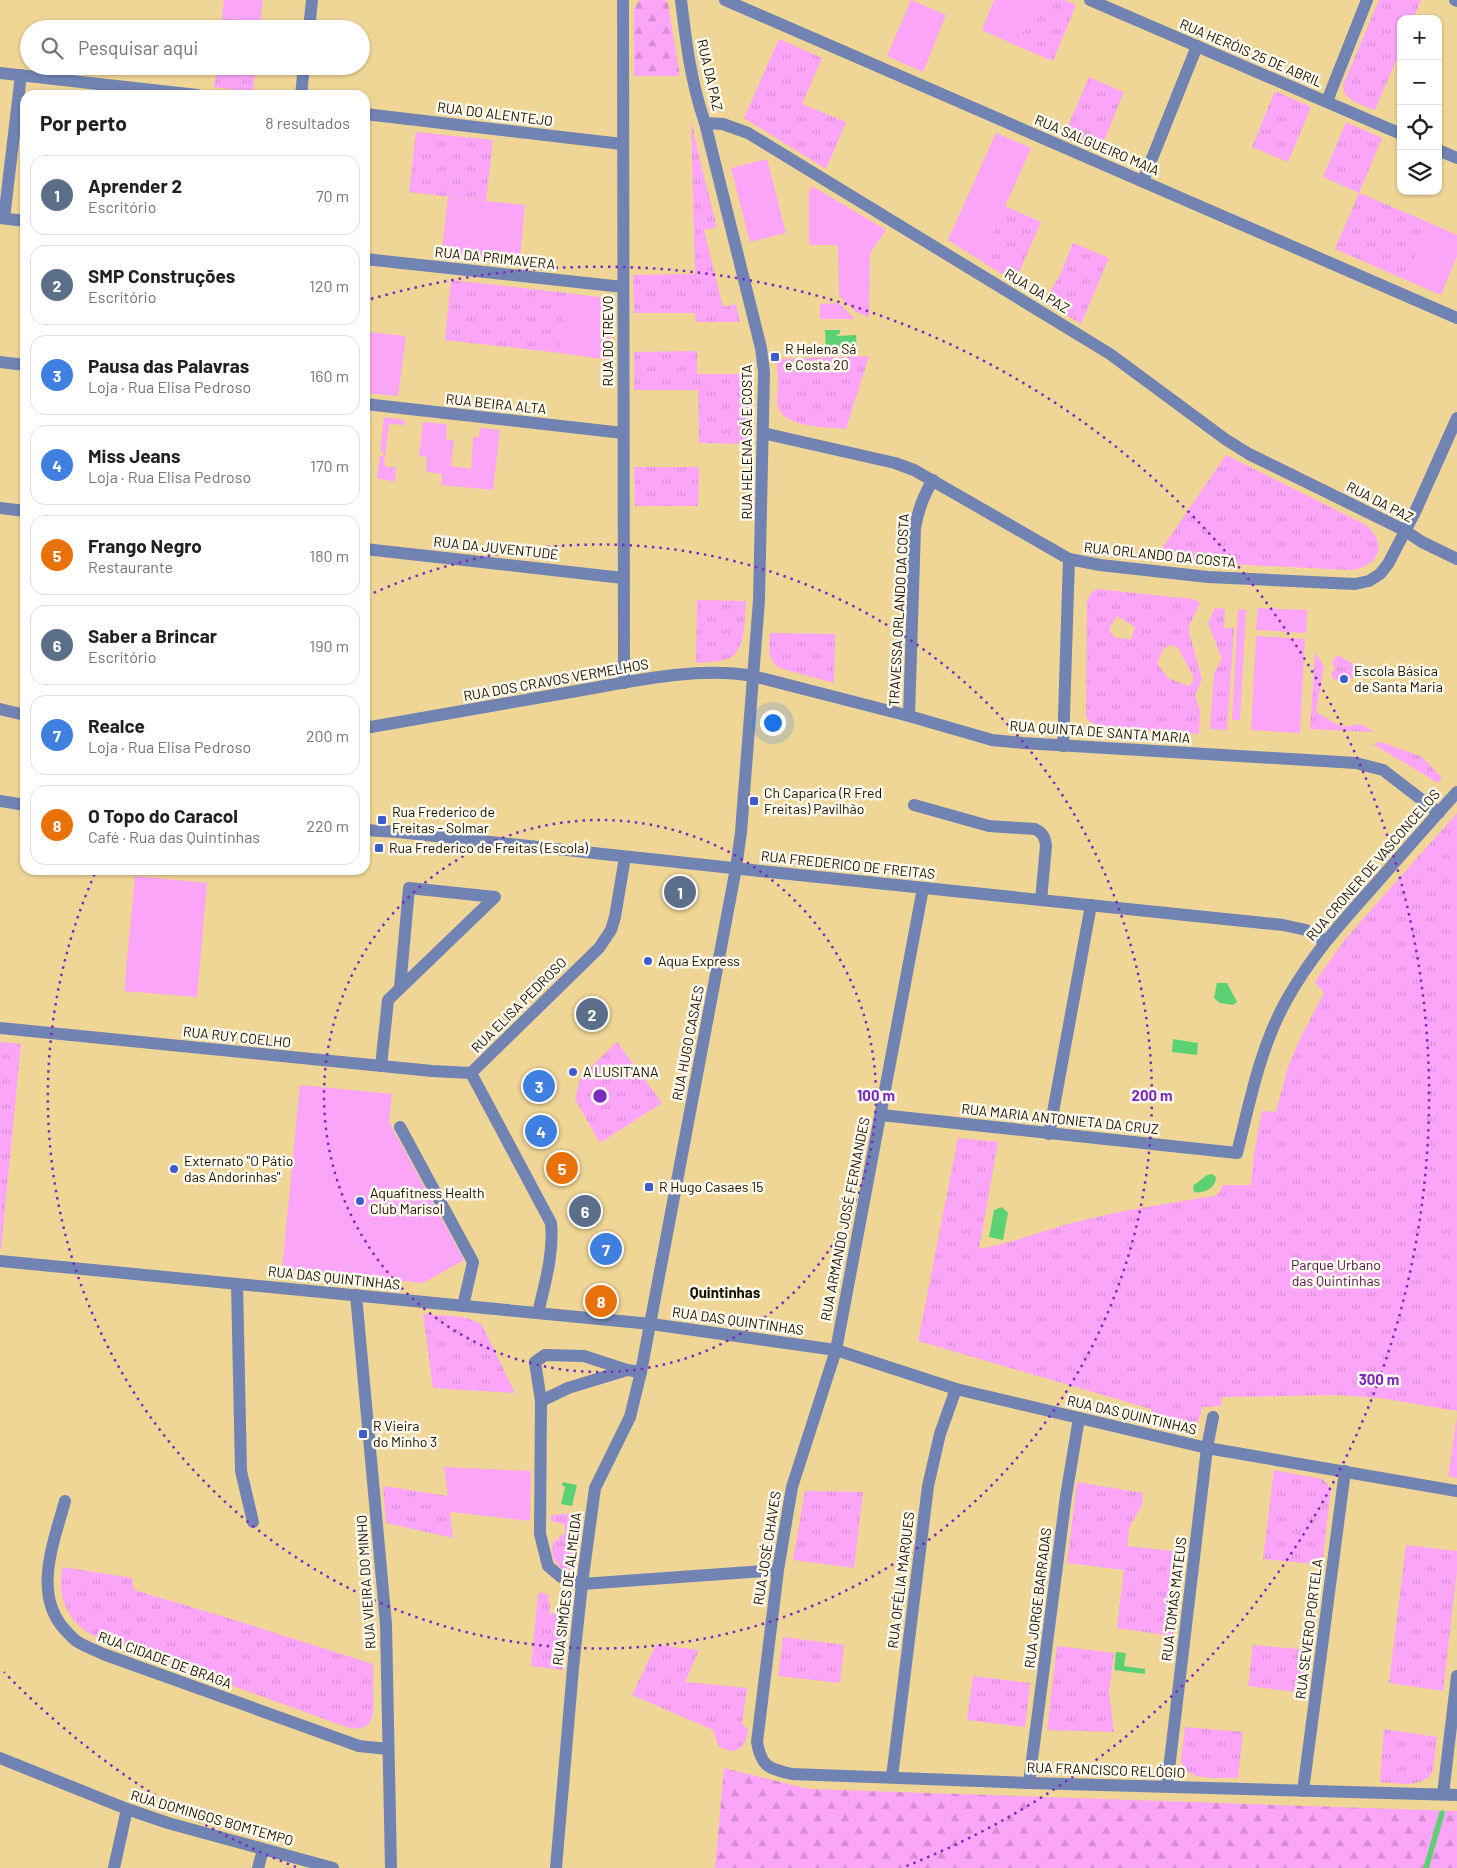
<!DOCTYPE html>
<html lang="pt">
<meta charset="utf-8">
<style>
:root{--surface:#fff;--page:#f2f2f2;--text:#202124;--muted:#757577;--line:#e0e0e0;--accent:#111827}
body{margin:0;font-family:Barlow,sans-serif;background:var(--page);color:var(--text)}
.controls{position:absolute;right:15px;top:15px;display:grid;overflow:hidden;border-radius:10px;box-shadow:0 1px 4px #0004}
.controls button{width:45px;height:45px;display:grid;place-items:center;padding:0;border:0;border-bottom:1px solid var(--line);background:var(--surface);color:var(--text);font:25px sans-serif}
.you{position:absolute;left:772px;top:722px;width:18px;height:18px;margin:-12px;border:4px solid #fff;border-radius:50%;background:#1a73e8;box-shadow:0 0 0 8px #1a73e833}
.badge{display:grid;place-items:center;width:32px;height:32px;border-radius:50%;background:var(--accent);color:#fff;font-size:16px;font-weight:700}
.pin{position:absolute;translate:-50% -50%;border:2px solid #fff;box-shadow:0 1px 5px #0006}
.list{margin:0;padding:0;list-style:none}
h2{display:flex;justify-content:space-between;align-items:center;height:65px;margin:0;padding:0 20px;font-size:21px}
h2 small{font-size:16px;font-weight:400;color:var(--muted)}
.list li{display:grid;grid-template-columns:32px 1fr auto;gap:15px;align-items:center;box-sizing:border-box;height:80px;margin:0 10px 10px;padding:0 10px;border:1px solid var(--line);border-radius:15px}
.list b{display:block;font-size:19px;white-space:nowrap}
.list p{margin:0;font-size:16px;white-space:nowrap;color:var(--muted)}
.list em{font-size:16px;font-style:normal;color:var(--muted)}
.icon{flex:none;width:28px;height:28px;fill:none;stroke:currentColor;stroke-width:2;stroke-linecap:round;stroke-linejoin:round}
.map{position:relative;flex:none;width:1457px;height:1868px;overflow:hidden}
.search{position:absolute;background:var(--surface);box-shadow:0 1px 4px #0004;left:20px;top:20px;width:350px;height:55px;display:flex;align-items:center;gap:12px;box-sizing:border-box;padding:0 18px;border-radius:28px;color:var(--muted);font-size:19px}
.panel{position:absolute;background:var(--surface);box-shadow:0 1px 4px #0004;left:20px;top:90px;width:350px;height:785px;border-radius:15px}
.map>svg:first-child{display:block}
</style>
<div class="map">
<svg width="1457" height="1868" viewBox="0 0 1457 1868">
<defs>
<pattern id="grass-tufts" width="24" height="20" patternUnits="userSpaceOnUse" patternTransform="scale(1.25)"><rect width="24" height="20" fill="#fba5f8"/><path d="M3 7l-1-3M5 7V3M7 7l1-3M15 17l-1-3M17 17v-4M19 17l1-3" fill="none" stroke="#d78dd3"/></pattern>
<pattern id="forest-firs" width="22" height="20" patternUnits="userSpaceOnUse" patternTransform="scale(1.25)"><rect width="22" height="20" fill="#fba5f8"/><path d="M5 1l3.5 6h-7zM16 11l3.5 6h-7z" fill="#d78dd3"/></pattern>
</defs>
<rect width="100%" height="100%" fill="#f0d696"/>
<g fill="url(#grass-tufts)" fill-rule="evenodd">
<path d="M1036,0h28l12,5 -23,56 -36,-15z"/>
<path d="M1379,0h42l-8,19h-12v30l-26,61c-12,-5 -32,-9 -32,-25z"/>
<path d="M222,18l38,6v5h-39z"/>
<path d="M779,39l43,19 -20,46 44,18 -20,47 -82,-51z"/>
<path d="M217,66h39l-3,26 -39,-5z"/>
<path d="M1089,77l35,15 -23,56 -36,-15z"/>
<path d="M1275,91l36,16 -23,55 -36,-15z"/>
<path d="M691,120l9,41 17,66 -13,3 19,77 13,-3 4,18h-44l-1,-9h-61l-1,-38 62,-1z"/>
<path d="M1346,122l36,16 -23,55 71,30 -24,57 -71,-31 24,-56 -36,-16z"/>
<path d="M416,132l77,8 -7,61 -77,-9z"/>
<path d="M1005,206l36,16 -26,60 -34,-21z"/>
<path d="M1073,243l36,15 -28,66 -37,-23 16,-26z"/>
<path d="M451,280l116,13 -7,60 -115,-13z"/>
<path d="M697,351v23h54l-2,70 -50,-1 -1,-53h-64v-38z"/>
<path d="M869,356l-23,73c-18,-2 -62,-1 -68,-22 -2,-8 0,-16 0,-24 0,-8 -1,-16 -1,-24z"/>
<path d="M1226,455l138,69c25,18 16,43 -14,46l-142,-7 -52,-6z"/>
<path d="M634,467h65l-1,39h-63z"/>
<path d="M1097,589l96,10 7,4 -11,23v6l13,47 -7,16 5,16 -1,23 -99,-7 -10,-5 -4,-5 1,-116 4,-8zM1117,616l18,11 -4,12 -15,-1 -6,-6v-5zM1171,645l7,3 15,28v5l-5,5 -20,-8 -11,-15 7,-15z"/>
<path d="M697,600l49,1c-2,18 1,51 -19,58 -9,3 -21,3 -31,4z"/>
<path d="M1215,608l10,1 -1,19h10l-7,102 -17,-1 4,-56 8,-14 -14,-36z"/>
<path d="M770,633l65,1 -1,49 -55,-15c-12,-10 -10,-21 -9,-35z"/>
<path d="M1315,653l9,13 -8,46 26,15 18,-3 14,8 -64,-3z"/>
<path d="M1338,655l15,9 10,-1v2l-7,13 -22,2 -3,-6 4,-6 -3,-6z"/>
<path d="M1381,742l41,15 20,21 -4,5 -65,-39z"/>
<path d="M1457,813v598l-77,-13 -46,-3 -108,2h-4l-1,9 -19,1c-6,31 -13,27 -41,20l-10,-18 -233,-68 40,-203 40,4 -19,107c32,-6 58,-16 89,-25 48,-13 97,-20 146,-28l5,-3 4,-8h28l3,-31 8,-43 14,1 12,-45 12,-28 24,-46 -9,-11 31,-44z"/>
<path d="M0,1042l21,2 -20,205h-1z"/>
<path d="M617,1042l45,61 -62,40 -25,-44 6,-23z"/>
<path d="M423,1314c19,2 44,0 59,11l33,68 -82,-5z"/>
<path d="M1457,1417v61l-9,-2z"/>
<path d="M1274,1470l43,8 6,1 8,9 -9,77 -59,-6z"/>
<path d="M1077,1482l66,11 -1,12 -13,23 -2,18 56,6 -10,84 -56,-8 7,-58 -57,-7z"/>
<path d="M383,1486l65,10 5,42 -67,-15z"/>
<path d="M805,1491l58,1 -9,76 -61,-8z"/>
<path d="M578,1513l-9,61c-13,-9 -19,-16 -16,-32l6,-3v-3l6,-2v-8l-4,-3 -10,-2v-6z"/>
<path d="M1406,1545l51,6v20l-14,120 -54,-8z"/>
<path d="M63,1567l69,11 2,12 91,27 148,47c0,11 0,21 0,32 1,20 1,36 -24,32l-257,-93c-25,-15 -36,-39 -29,-68z"/>
<path d="M541,1592l7,3 2,13 -1,7 5,-2 1,-5 8,-3 3,-8h6l-9,73 -32,-4 7,-71z"/>
<path d="M783,1637l61,8 -4,38 -62,-7z"/>
<path d="M656,1645l43,5 -14,32 62,6 -5,36 6,5c-2,19 -12,28 -30,17l-5,-16 -81,-35z"/>
<path d="M1253,1645l58,5 -6,43 -57,-7z"/>
<path d="M1057,1646l57,7 -5,39 5,40 -67,-2z"/>
<path d="M973,1676l57,7 -5,44 -58,-7z"/>
<path d="M1185,1727l58,5 -5,46c-17,-1 -55,5 -57,-18z"/>
<path d="M1384,1729l53,8 -4,34c-9,18 -36,12 -53,11z"/>
</g>
<g fill="url(#forest-firs)">
<path d="M640,0h24l4,3 12,73h-46v-65l3,-8z"/>
<path d="M724,1768l85,21 648,22v57h-742z"/>
</g>
<g fill="#fba5f8">
<path d="M224,0h39l-3,24 -38,-6z"/>
<path d="M911,0l35,15 -23,57 -36,-16z"/>
<path d="M994,0h42l-19,46 -35,-16z"/>
<path d="M996,133l35,15 -50,113 -33,-21z"/>
<path d="M767,159l19,74 -36,9 -19,-74z"/>
<path d="M812,186l74,44 -16,23 -1,64 -13,-5 -17,-16 -1,-51h-27l-2,-2v-51z"/>
<path d="M448,197l77,8 -6,60 -78,-9z"/>
<path d="M1430,223l27,12v21l-16,39 -35,-15z"/>
<path d="M567,293l40,5 4,13 -1,49 -50,-7z"/>
<path d="M839,303l16,16h-35v-15z"/>
<path d="M367,332l39,4 -8,60 -33,-3v-41z"/>
<path d="M384,417l21,3 -1,5 -15,-1 -5,40 3,3h9l-1,15 -18,-4 3,-22h3v-5h-3z"/>
<path d="M423,422l24,2 -1,15 8,1 -3,26 20,3 2,-32h6l1,-9 20,2 -7,60 -52,-5 1,-11 -16,-2 1,-15 -8,-1z"/>
<path d="M1258,608l49,2 -1,23 -50,-3z"/>
<path d="M1238,609l8,1 -6,110h-8z"/>
<path d="M1256,636l49,3 -5,94 -49,-3z"/>
<path d="M135,876l72,7 -10,114 -73,-6z"/>
<path d="M300,1085l92,9 -3,28 75,138 -41,23 -141,-14z"/>
<path d="M444,1467l87,4 -1,50 -80,-9z"/>
</g>
<g fill="#5bd173">
<path d="M825,330h15v4h-3v2l19,-1 1,16 -31,1z"/>
<path d="M1217,983h10l10,19 -4,3 -13,-2 -6,-5z"/>
<path d="M1173,1039l25,4 -1,12 -25,-3z"/>
<path d="M1212,1174l4,3c0,11 -12,17 -22,15l-1,-5 1,-2 13,-10z"/>
<path d="M1002,1207l6,6 -5,27 -14,-3 5,-27z"/>
<path d="M563,1482l14,3 -5,21 -11,-2 4,-17 -3,-2z"/>
<path d="M1116,1652l10,1 -2,13 21,3v5l-31,-4z"/>
</g>
<g fill="none" stroke-linecap="round" stroke-linejoin="round">
<path stroke="#5bd173" stroke-width="5.5" d="M1426,1868l16,-55"/>
<g stroke="#7083b3" stroke-width="12">
<path d="M623,0l1,683"/>
<path d="M725,0l732,318"/>
<path d="M1090,0l311,134"/>
<path d="M1455,0l2,1"/>
<path d="M309,29l3,-29"/>
<path d="M0,73l197,22"/>
<path d="M301,95l3,-29"/>
<path d="M1327,101l40,-101"/>
<path d="M365,114l257,30"/>
<path d="M705,123l18,1 25,9 362,221 115,85 24,15 155,76 18,12 35,17"/>
<path d="M1438,150l19,8"/>
<path d="M1143,181l54,-135"/>
<path d="M0,218l25,3"/>
<path d="M4,218l17,-143"/>
<path d="M365,259l258,28"/>
<path d="M0,362l25,3"/>
<path d="M365,404l258,29"/>
<path d="M763,433l132,30 19,7 155,89 31,6 108,12 147,7 14,-3 11,-7 8,-10 27,-52 42,-94"/>
<path d="M0,508l25,3"/>
<path d="M365,549l258,29"/>
<path d="M0,709l25,6"/>
<path d="M909,716l6,-188c3,-18 8,-32 18,-48"/>
<path d="M365,728c69,-12 138,-24 206,-36 59,-10 122,-26 182,-16l156,40 83,24 31,3 333,20 27,7 56,43"/>
<path d="M1063,746l6,-187"/>
<path d="M0,801l25,4"/>
<path d="M914,805l75,21 46,3c8,4 10,8 11,17l-5,54"/>
<path d="M365,830l33,2 372,40 513,53 23,5 19,11"/>
<path d="M923,888l-87,462 -44,137 -14,83 -21,172c4,24 11,27 35,32l237,9 428,12"/>
<path d="M0,1028l432,43 39,2"/>
<path d="M381,1066l7,-66 107,-103 -86,-9 -9,100"/>
<path d="M471,1073l128,-125 12,-18 4,-13 10,-60"/>
<path d="M471,1073l80,150c3,30 -6,60 -13,90"/>
<path d="M881,1115l356,38c13,-52 23,-105 49,-152 25,-45 54,-77 88,-115 27,-31 55,-63 83,-94"/>
<path d="M400,1127l73,135 -10,44"/>
<path d="M1049,1134l42,-229"/>
<path d="M0,1261l651,63 185,26 120,39 251,59 250,43"/>
<path d="M237,1284l4,187 12,51"/>
<path d="M356,1295l30,329 5,244"/>
<path d="M641,1372l-14,-2 -59,18 -27,13 -1,133 8,32 13,11 21,7 196,-14"/>
<path d="M541,1401l-6,-39 10,-7 39,1 43,14"/>
<path d="M65,1501c-11,41 -34,95 2,131 3,3 7,8 11,10 8,5 17,8 25,12l256,92 29,3"/>
<path d="M0,1758l127,51 41,14 165,45"/>
<path d="M892,1777l36,-291 12,-52 16,-45"/>
<path d="M1029,1783l37,-287 13,-78"/>
<path d="M1167,1786l40,-338 6,-31"/>
<path d="M1303,1791l42,-320"/>
<path d="M1443,1794l14,-118"/>
<path d="M114,1868l13,-59"/>
<path d="M258,1868l5,-18"/>
<path d="M556,1868l17,-200 9,-84 13,-96 35,-71 11,-45 95,-504 5,-36 18,-232 5,-228 -3,-24 -56,-225c-14,-40 -19,-81 -24,-123"/>
</g>
</g>
<g fill="none" stroke="#7b2cbf" stroke-width="2.5" stroke-dasharray="2.5 5">
<circle cx="600" cy="1096" r="276"/>
<path d="M367 596A552 552 0 1 1 96 871"/>
<path d="M296 1867A829 829 0 0 1 4 1672M371 299A829 829 0 0 1 904 1867"/>
</g>
<g fill="#3c5bcd" stroke="#fef9ed" stroke-width="2">
<rect x="770" y="352" width="10" height="10" rx="2.5"/>
<circle cx="1344" cy="679" r="5"/>
<rect x="749" y="796" width="10" height="10" rx="2.5"/>
<rect x="377" y="815" width="10" height="10" rx="2.5"/>
<rect x="374" y="843" width="10" height="10" rx="2.5"/>
<circle cx="648" cy="961" r="5"/>
<circle cx="573" cy="1072" r="5"/>
<circle cx="174" cy="1169" r="5"/>
<rect x="644" y="1182" width="10" height="10" rx="2.5"/>
<circle cx="360" cy="1201" r="5"/>
<rect x="358" y="1429" width="10" height="10" rx="2.5"/>
</g>
<g text-anchor="middle" stroke-width="5" stroke-linejoin="round" paint-order="stroke">
<g font-size="14" fill="#191000" stroke="#fef9ed">
<text transform="translate(1251 53) rotate(23)" y="5">RUA HERÓIS 25 DE ABRIL</text>
<text transform="translate(710 75) rotate(77)" y="5">RUA DA PAZ</text>
<text transform="translate(495 114) rotate(7)" y="5">RUA DO ALENTEJO</text>
<text transform="translate(1097 145) rotate(23)" y="5">RUA SALGUEIRO MAIA</text>
<text transform="translate(495 258) rotate(6)" y="5">RUA DA PRIMAVERA</text>
<text transform="translate(1037 291) rotate(31)" y="5">RUA DA PAZ</text>
<text transform="translate(608 341) rotate(-90)" y="5">RUA DO TREVO</text>
<text transform="translate(496 404) rotate(6)" y="5">RUA BEIRA ALTA</text>
<text transform="translate(747 442) rotate(-90)" y="5">RUA HELENA SÁ E COSTA</text>
<text transform="translate(1380 502) rotate(27)" y="5">RUA DA PAZ</text>
<text transform="translate(496 548) rotate(6)" y="5">RUA DA JUVENTUDE</text>
<text transform="translate(1160 555) rotate(6)" y="5">RUA ORLANDO DA COSTA</text>
<text transform="translate(899 610) rotate(-87)" y="5">TRAVESSA ORLANDO DA COSTA</text>
<text transform="translate(556 680) rotate(-10)" y="5">RUA DOS CRAVOS VERMELHOS</text>
<text transform="translate(1100 732) rotate(4)" y="5">RUA QUINTA DE SANTA MARIA</text>
<text transform="translate(848 865) rotate(6)" y="5">RUA FREDERICO DE FREITAS</text>
<text transform="translate(1373 865) rotate(-49)" y="5">RUA CRONER DE VASCONCELOS</text>
<text transform="translate(519 1005) rotate(-45)" y="5">RUA ELISA PEDROSO</text>
<text transform="translate(237 1037) rotate(6)" y="5">RUA RUY COELHO</text>
<text transform="translate(688 1043) rotate(-79)" y="5">RUA HUGO CASAES</text>
<text transform="translate(1060 1119) rotate(6)" y="5">RUA MARIA ANTONIETA DA CRUZ</text>
<text transform="translate(845 1219) rotate(-79)" y="5">RUA ARMANDO JOSÉ FERNANDES</text>
<text transform="translate(334 1278) rotate(6)" y="5">RUA DAS QUINTINHAS</text>
<text transform="translate(738 1321) rotate(8)" y="5">RUA DAS QUINTINHAS</text>
<text transform="translate(1132 1415) rotate(13)" y="5">RUA DAS QUINTINHAS</text>
<text transform="translate(767 1548) rotate(-81)" y="5">RUA JOSÉ CHAVES</text>
<text transform="translate(901 1580) rotate(-83)" y="5">RUA OFÉLIA MARQUES</text>
<text transform="translate(366 1582) rotate(-94)" y="5">RUA VIEIRA DO MINHO</text>
<text transform="translate(567 1589) rotate(-83)" y="5">RUA SIMÕES DE ALMEIDA</text>
<text transform="translate(1038 1598) rotate(-83)" y="5">RUA JORGE BARRADAS</text>
<text transform="translate(1174 1599) rotate(-83)" y="5">RUA TOMÁS MATEUS</text>
<text transform="translate(1309 1629) rotate(-83)" y="5">RUA SEVERO PORTELA</text>
<text transform="translate(165 1660) rotate(20)" y="5">RUA CIDADE DE BRAGA</text>
<text transform="translate(1106 1770) rotate(2)" y="5">RUA FRANCISCO RELÓGIO</text>
<text transform="translate(212 1818) rotate(16)" y="5">RUA DOMINGOS BOMTEMPO</text>
</g>
<g font-size="14" fill="#191000" stroke="#fef9ed" text-anchor="start">
<text x="785" y="354">R Helena Sá<tspan x="785" dy="16">e Costa 20</tspan></text>
<text x="1354" y="676">Escola Básica<tspan x="1354" dy="16">de Santa Maria</tspan></text>
<text x="764" y="798">Ch Caparica (R Fred<tspan x="764" dy="16">Freitas) Pavilhão</tspan></text>
<text x="392" y="817">Rua Frederico de<tspan x="392" dy="16">Freitas - Solmar</tspan></text>
<text x="389" y="853">Rua Frederico de Freitas (Escola)</text>
<text x="658" y="966">Aqua Express</text>
<text x="583" y="1077">A LUSIT'ANA</text>
<text x="184" y="1166">Externato "O Pátio<tspan x="184" dy="16">das Andorinhas"</tspan></text>
<text x="659" y="1192">R Hugo Casaes 15</text>
<text x="370" y="1198">Aquafitness Health<tspan x="370" dy="16">Club Marisol</tspan></text>
<text x="373" y="1431">R Vieira<tspan x="373" dy="16">do Minho 3</tspan></text>
</g>
<g font-size="14" fill="#4c0e4c" stroke="#fef9ed">
<text x="1336" y="1270">Parque Urbano<tspan x="1336" dy="16">das Quintinhas</tspan></text>
</g>
<g font-size="15" font-weight="bold" fill="#191000" stroke="#fef9ed">
<text x="725" y="1298">Quintinhas</text>
</g>
</g>
<circle cx="600" cy="1096" r="8" fill="#7b2cbf" stroke="#fef9ed" stroke-width="2.5"/>
<g font-size="15" text-anchor="middle" font-weight="bold" fill="#7b2cbf" stroke="#fef9ed" stroke-width="5" stroke-linejoin="round" paint-order="stroke">
<text x="876" y="1101">100 m</text>
<text x="1152" y="1101">200 m</text>
<text x="1379" y="1385">300 m</text>
</g>
</svg>
<div class="controls">
<button>+</button>
<button>−</button>
<button><svg class="icon" aria-label="locate" viewBox="0 0 24 24"><circle cx="12" cy="12" r="6"/><path d="M12 2v4M12 18v4M2 12h4M18 12h4"/></svg></button>
<button><svg class="icon" aria-label="layers" viewBox="0 0 24 24"><path d="M12 4l9 5-9 5-9-5zM3 14l9 5 9-5"/></svg></button>
</div>
<div class="you"></div>
<div class="pin badge" style="left:680px;top:892px;background:#5c6f8a">1</div>
<div class="pin badge" style="left:592px;top:1014px;background:#5c6f8a">2</div>
<div class="pin badge" style="left:539px;top:1086px;background:#3f7fe0">3</div>
<div class="pin badge" style="left:541px;top:1131px;background:#3f7fe0">4</div>
<div class="pin badge" style="left:562px;top:1168px;background:#e8710a">5</div>
<div class="pin badge" style="left:585px;top:1211px;background:#5c6f8a">6</div>
<div class="pin badge" style="left:606px;top:1249px;background:#3f7fe0">7</div>
<div class="pin badge" style="left:601px;top:1301px;background:#e8710a">8</div>
<div class="search"><svg class="icon" aria-label="search" viewBox="0 0 24 24"><circle cx="10" cy="10" r="6"/><path d="M15 15l6 6"/></svg>Pesquisar aqui</div>
<section class="panel">
<h2>Por perto<small>8 resultados</small></h2>
<ul class="list">
<li><span class="badge" style="background:#5c6f8a">1</span><div><b>Aprender 2</b><p>Escritório</p></div><em>70 m</em></li>
<li><span class="badge" style="background:#5c6f8a">2</span><div><b>SMP Construções</b><p>Escritório</p></div><em>120 m</em></li>
<li><span class="badge" style="background:#3f7fe0">3</span><div><b>Pausa das Palavras</b><p>Loja · Rua Elisa Pedroso</p></div><em>160 m</em></li>
<li><span class="badge" style="background:#3f7fe0">4</span><div><b>Miss Jeans</b><p>Loja · Rua Elisa Pedroso</p></div><em>170 m</em></li>
<li><span class="badge" style="background:#e8710a">5</span><div><b>Frango Negro</b><p>Restaurante</p></div><em>180 m</em></li>
<li><span class="badge" style="background:#5c6f8a">6</span><div><b>Saber a Brincar</b><p>Escritório</p></div><em>190 m</em></li>
<li><span class="badge" style="background:#3f7fe0">7</span><div><b>Realce</b><p>Loja · Rua Elisa Pedroso</p></div><em>200 m</em></li>
<li><span class="badge" style="background:#e8710a">8</span><div><b>O Topo do Caracol</b><p>Café · Rua das Quintinhas</p></div><em>220 m</em></li>
</ul>
</section>
</div>
